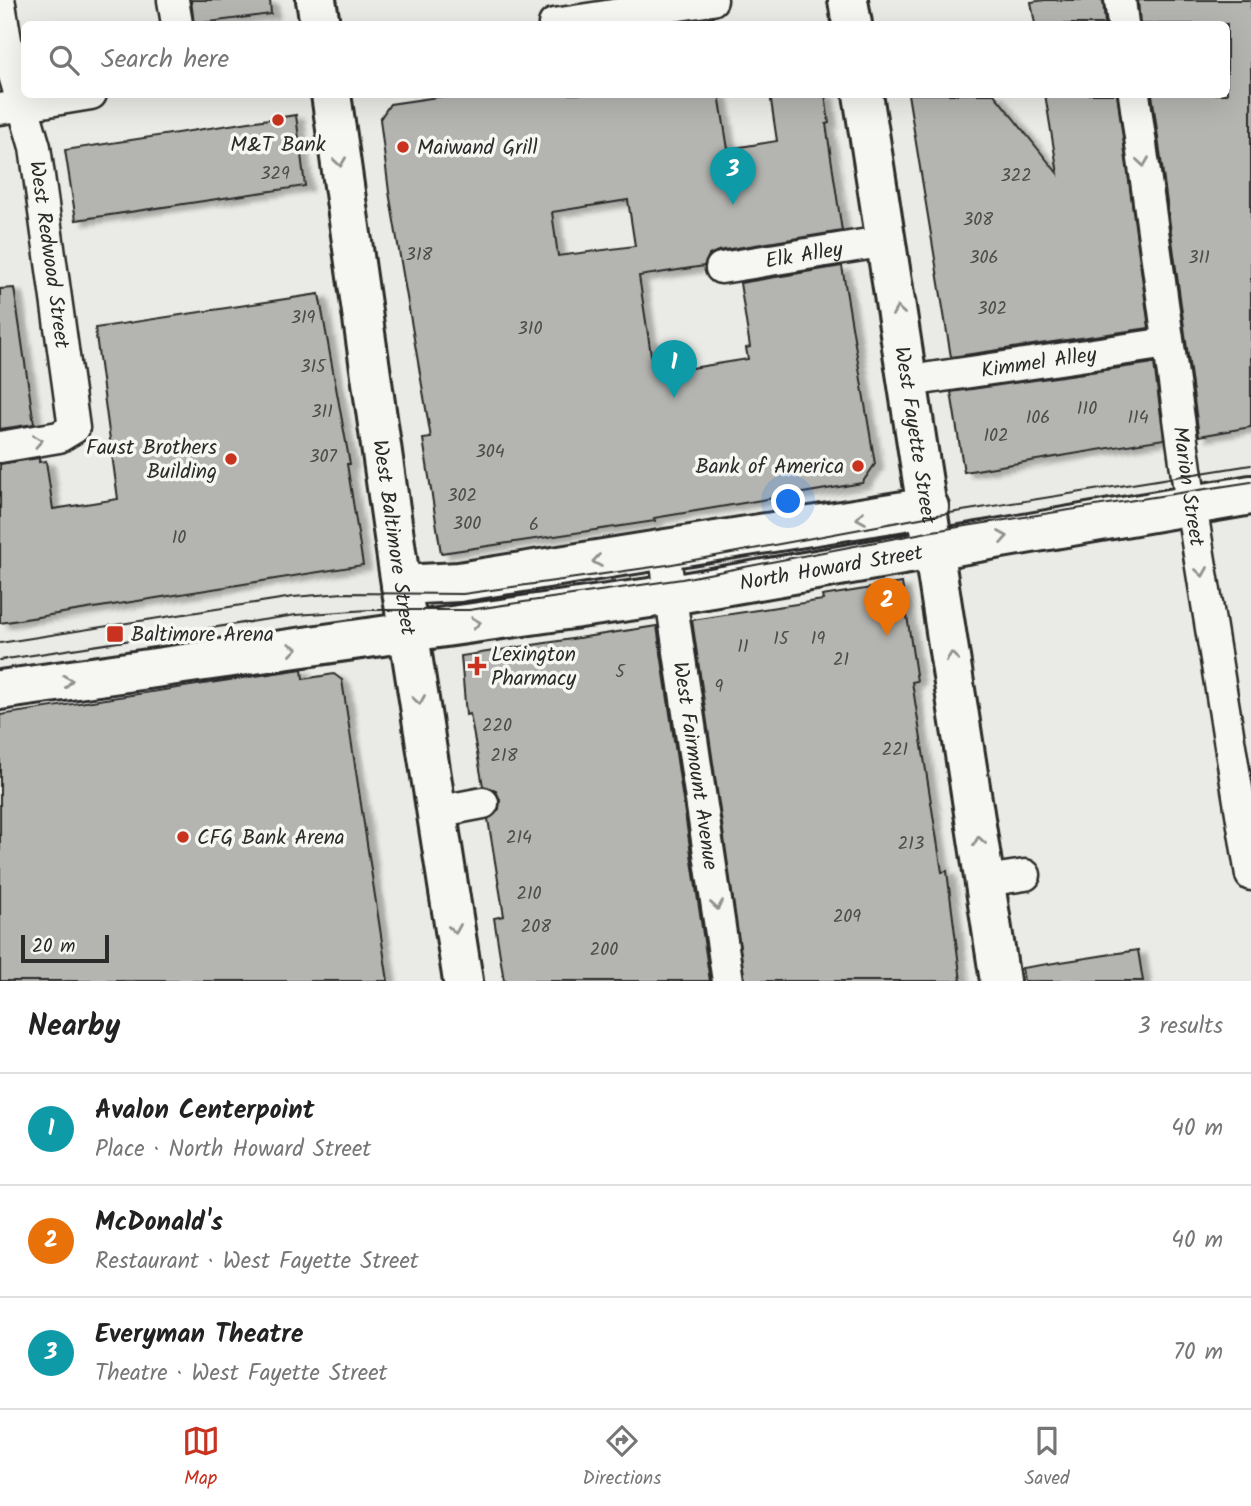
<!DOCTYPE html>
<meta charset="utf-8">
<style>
:root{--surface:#fff;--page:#f2f2f2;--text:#222;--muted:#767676;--line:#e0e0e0;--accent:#c8321e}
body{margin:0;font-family:Kalam,sans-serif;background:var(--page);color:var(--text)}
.scale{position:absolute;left:21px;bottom:18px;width:88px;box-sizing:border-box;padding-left:7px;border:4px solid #2b2b2b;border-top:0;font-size:19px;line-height:24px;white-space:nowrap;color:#2b2b2b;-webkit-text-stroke:5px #f6f6f2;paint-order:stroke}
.you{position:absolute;left:789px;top:502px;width:24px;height:24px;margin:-18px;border:5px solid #fff;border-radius:50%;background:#1a73e8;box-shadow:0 0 0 10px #1a73e833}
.badge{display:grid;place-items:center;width:46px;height:46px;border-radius:50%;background:var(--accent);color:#fff;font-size:23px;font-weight:700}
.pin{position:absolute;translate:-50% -58px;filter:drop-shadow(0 2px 4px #0008)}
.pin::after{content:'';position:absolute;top:37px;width:24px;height:21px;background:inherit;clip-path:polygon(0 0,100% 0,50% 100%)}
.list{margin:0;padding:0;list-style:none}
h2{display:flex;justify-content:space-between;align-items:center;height:91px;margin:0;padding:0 28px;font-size:30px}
h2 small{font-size:23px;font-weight:400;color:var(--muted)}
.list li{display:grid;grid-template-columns:46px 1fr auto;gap:21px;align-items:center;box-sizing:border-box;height:112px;padding:0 28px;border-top:2px solid var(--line)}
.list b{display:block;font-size:26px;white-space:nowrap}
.list p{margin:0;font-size:23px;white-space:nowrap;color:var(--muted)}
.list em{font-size:23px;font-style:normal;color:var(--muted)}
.icon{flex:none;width:38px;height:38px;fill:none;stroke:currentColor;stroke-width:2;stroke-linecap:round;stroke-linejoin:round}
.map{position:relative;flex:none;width:1251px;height:981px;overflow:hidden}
.search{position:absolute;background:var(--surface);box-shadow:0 7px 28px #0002;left:21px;right:21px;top:21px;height:77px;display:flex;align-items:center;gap:18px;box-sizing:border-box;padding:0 24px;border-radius:10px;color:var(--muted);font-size:26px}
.sheet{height:427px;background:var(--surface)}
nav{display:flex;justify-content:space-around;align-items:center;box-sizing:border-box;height:98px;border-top:2px solid var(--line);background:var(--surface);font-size:19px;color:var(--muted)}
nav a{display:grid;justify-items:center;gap:4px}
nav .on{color:var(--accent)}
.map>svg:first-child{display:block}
</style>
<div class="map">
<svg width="1251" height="981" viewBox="0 0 1251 981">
<defs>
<filter id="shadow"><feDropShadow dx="8" dy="4.5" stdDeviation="2" flood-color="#0004"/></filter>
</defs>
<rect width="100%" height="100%" fill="#eaeae6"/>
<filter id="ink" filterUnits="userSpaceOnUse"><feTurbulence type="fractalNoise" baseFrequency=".0143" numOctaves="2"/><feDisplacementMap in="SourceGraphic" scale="14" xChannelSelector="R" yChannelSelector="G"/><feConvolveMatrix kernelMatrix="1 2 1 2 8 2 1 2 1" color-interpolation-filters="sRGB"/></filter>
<g filter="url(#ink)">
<g fill="#b4b4b1" stroke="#2b2b2b" stroke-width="2" fill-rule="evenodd" filter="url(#shadow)">
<path d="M191,0h79l1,14 -77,10z"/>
<path d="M1045,0h58l2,24h-70l-4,-22z"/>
<path d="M1138,0h113v427l-52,9 -47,-342h75v-70h-87z"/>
<path d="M458,94h261l9,55 49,-8 -7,-47h55l4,29 -3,1 16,107 -124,20 -9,4 -5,11 -65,10 15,98 94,-15 -2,-11 4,-1 -10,-64 102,-17 33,198 -13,19 -208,35 1,3 -214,32 -18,-114 8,-1 -42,-246 -9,-73 10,-15zM628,200l7,46 -77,10 -6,-44z"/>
<path d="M908,94h86l64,80 -13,-80h72l32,234 -198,29z"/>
<path d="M296,115l9,71 -229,34 -11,-70z"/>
<path d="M14,288l20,136 -34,5v-140z"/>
<path d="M319,294l31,170h-3l16,101 -363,58v-159l39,-6v4l7,-1 7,48 65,-10 -23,-171z"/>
<path d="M1154,363l10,76 -200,33 -13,-80z"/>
<path d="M902,583l15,98 -5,1 30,190 5,-1 14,110h-216l-53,-361 131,-20 -1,-4z"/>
<path d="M657,626l53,355h-206l-10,-63 10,-2 -16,-97 11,-10 1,-9 -4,-9 -13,-5 -13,-72 -4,1 -5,-59z"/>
<path d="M302,669l1,10 31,-5 8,6 46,301h-388v-266z"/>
<path d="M1138,950l5,31h-119l-2,-13z"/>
</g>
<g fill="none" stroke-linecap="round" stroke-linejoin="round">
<defs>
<g id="minor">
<path d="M173,0l4,24"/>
<path d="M1120,0l3,24"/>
<path id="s1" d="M0,4l9,54 26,89 39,281 -15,9 -59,10"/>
<path d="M554,24l158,-24"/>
<path id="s2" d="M1134,94l57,411 60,370"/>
<path d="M0,109l91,-15"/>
<path id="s3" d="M721,268l166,-27"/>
<path id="s4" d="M909,381l259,-38"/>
<path id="s5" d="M664,551l64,430"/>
<path d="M436,812l47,-9"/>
<path d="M985,881l40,-6"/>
</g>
<g id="major">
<path d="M316,0l4,24"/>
<path d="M848,0l4,24"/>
<path id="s6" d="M331,94l67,471 65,416"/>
<path id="s7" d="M863,94l137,887"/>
<path d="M401,585l58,-3 470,-75"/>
<path id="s8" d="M0,690l671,-95 580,-100"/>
</g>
</defs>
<use href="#minor" stroke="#2b2b2b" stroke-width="35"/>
<use href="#major" stroke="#2b2b2b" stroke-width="44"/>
<use href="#minor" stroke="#f6f6f2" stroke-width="30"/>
<use href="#major" stroke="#f6f6f2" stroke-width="38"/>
<g stroke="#2b2b2b" stroke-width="2">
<path d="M0,643l293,-46 50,-4 120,1 204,-29 264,-49 320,-51"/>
<path d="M0,660l296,-45 72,-5h101l213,-31 251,-48 318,-49"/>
</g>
</g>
<defs><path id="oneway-chevron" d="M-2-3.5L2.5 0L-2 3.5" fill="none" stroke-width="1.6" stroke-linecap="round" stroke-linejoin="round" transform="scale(1.75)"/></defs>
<g stroke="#90908e">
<use href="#oneway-chevron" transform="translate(340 162) rotate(82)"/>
<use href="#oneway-chevron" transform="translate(1143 162) rotate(82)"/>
<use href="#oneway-chevron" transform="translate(898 311) rotate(-99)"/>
<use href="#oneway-chevron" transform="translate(38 441) rotate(-10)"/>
<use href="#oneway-chevron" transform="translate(861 518) rotate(171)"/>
<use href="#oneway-chevron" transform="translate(1003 537) rotate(-10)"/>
<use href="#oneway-chevron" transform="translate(597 561) rotate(171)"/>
<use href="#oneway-chevron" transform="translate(1202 572) rotate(81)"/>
<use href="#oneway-chevron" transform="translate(476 623) rotate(-8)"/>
<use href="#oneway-chevron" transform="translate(293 649) rotate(-8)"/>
<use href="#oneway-chevron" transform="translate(952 657) rotate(-98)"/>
<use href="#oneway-chevron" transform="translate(68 681) rotate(-8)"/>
<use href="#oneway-chevron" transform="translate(419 700) rotate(81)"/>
<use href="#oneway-chevron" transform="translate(979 841) rotate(-98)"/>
<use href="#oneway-chevron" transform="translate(717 905) rotate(82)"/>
<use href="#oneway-chevron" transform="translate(455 929) rotate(81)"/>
</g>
</g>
<g fill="#c8321e" stroke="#f6f6f2" stroke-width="2.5">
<circle cx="278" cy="120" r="7"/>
<circle cx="403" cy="147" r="7"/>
<circle cx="231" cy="459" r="7"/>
<circle cx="858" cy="466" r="7"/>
<rect x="106" y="625" width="18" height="18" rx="3.5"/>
<path d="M473.5 655.5h7v7h7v7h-7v7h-7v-7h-7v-7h7z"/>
<circle cx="183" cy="837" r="7"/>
</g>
<g text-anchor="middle" stroke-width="7" stroke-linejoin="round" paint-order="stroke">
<g font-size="18" fill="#4d4d4c">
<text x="275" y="179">329</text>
<text x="1016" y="181">322</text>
<text x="978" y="225">308</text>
<text x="419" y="260">318</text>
<text x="984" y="263">306</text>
<text x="1199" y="263">311</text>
<text x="992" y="314">302</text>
<text x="303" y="323">319</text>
<text x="530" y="334">310</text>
<text x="313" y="372">315</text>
<text x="1087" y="414">110</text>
<text x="322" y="417">311</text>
<text x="1038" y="423">106</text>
<text x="1138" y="423">114</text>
<text x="996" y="441">102</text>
<text x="490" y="457">304</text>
<text x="323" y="462">307</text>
<text x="462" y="501">302</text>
<text x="467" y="529">300</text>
<text x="534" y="530">6</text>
<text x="179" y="543">10</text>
<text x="781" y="644">15</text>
<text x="818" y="644">19</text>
<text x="743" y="652">11</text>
<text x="841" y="665">21</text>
<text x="620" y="677">5</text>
<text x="719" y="692">9</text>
<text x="497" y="731">220</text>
<text x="895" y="755">221</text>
<text x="504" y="761">218</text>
<text x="519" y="843">214</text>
<text x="911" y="849">213</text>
<text x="529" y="899">210</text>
<text x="847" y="922">209</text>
<text x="536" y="932">208</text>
<text x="604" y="955">200</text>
</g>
<g font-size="21" fill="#2b2b2b" stroke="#f6f6f2" text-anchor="start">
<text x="278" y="151" text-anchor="middle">M&amp;T Bank</text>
<text x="417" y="154">Maiwand Grill</text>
<text x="217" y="454" text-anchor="end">Faust Brothers<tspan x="217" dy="24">Building</tspan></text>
<text x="844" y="473" text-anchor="end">Bank of America</text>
<text x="131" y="641">Baltimore Arena</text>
<text x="491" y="661">Lexington<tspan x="491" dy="24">Pharmacy</tspan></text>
<text x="197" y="844">CFG Bank Arena</text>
</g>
<g font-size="21" fill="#2b2b2b" stroke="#f6f6f2">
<text dy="7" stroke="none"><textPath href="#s1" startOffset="256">West Redwood Street</textPath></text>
<text dy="7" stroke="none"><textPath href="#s3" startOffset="84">Elk Alley</textPath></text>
<text dy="7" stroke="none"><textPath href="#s4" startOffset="131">Kimmel Alley</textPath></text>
<text dy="7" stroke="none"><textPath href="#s7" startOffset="345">West Fayette Street</textPath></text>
<text dy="7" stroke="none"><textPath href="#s2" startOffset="396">Marion Street</textPath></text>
<text dy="7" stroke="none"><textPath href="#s6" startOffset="448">West Baltimore Street</textPath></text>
<text dy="7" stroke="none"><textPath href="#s8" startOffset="840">North Howard Street</textPath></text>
<text dy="7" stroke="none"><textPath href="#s5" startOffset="217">West Fairmount Avenue</textPath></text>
</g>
</g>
</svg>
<div class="scale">20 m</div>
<div class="you"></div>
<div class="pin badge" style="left:674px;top:398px;background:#0f9aa8">1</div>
<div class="pin badge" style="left:887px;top:636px;background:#e8710a">2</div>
<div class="pin badge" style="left:733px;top:205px;background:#0f9aa8">3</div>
<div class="search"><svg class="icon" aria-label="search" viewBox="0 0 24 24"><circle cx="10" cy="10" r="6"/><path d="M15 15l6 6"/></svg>Search here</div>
</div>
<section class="sheet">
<h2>Nearby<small>3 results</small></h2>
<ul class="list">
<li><span class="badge" style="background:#0f9aa8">1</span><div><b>Avalon Centerpoint</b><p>Place · North Howard Street</p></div><em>40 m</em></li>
<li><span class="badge" style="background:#e8710a">2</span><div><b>McDonald's</b><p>Restaurant · West Fayette Street</p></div><em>40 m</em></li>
<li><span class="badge" style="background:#0f9aa8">3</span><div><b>Everyman Theatre</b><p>Theatre · West Fayette Street</p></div><em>70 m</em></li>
</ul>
</section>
<nav>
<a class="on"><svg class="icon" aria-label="map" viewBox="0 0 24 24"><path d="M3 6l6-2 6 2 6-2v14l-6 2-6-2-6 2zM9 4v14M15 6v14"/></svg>Map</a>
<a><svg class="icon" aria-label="directions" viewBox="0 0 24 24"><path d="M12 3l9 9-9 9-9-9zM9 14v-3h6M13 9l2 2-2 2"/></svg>Directions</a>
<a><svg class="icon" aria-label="saved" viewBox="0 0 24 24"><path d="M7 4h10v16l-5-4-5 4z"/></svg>Saved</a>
</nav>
